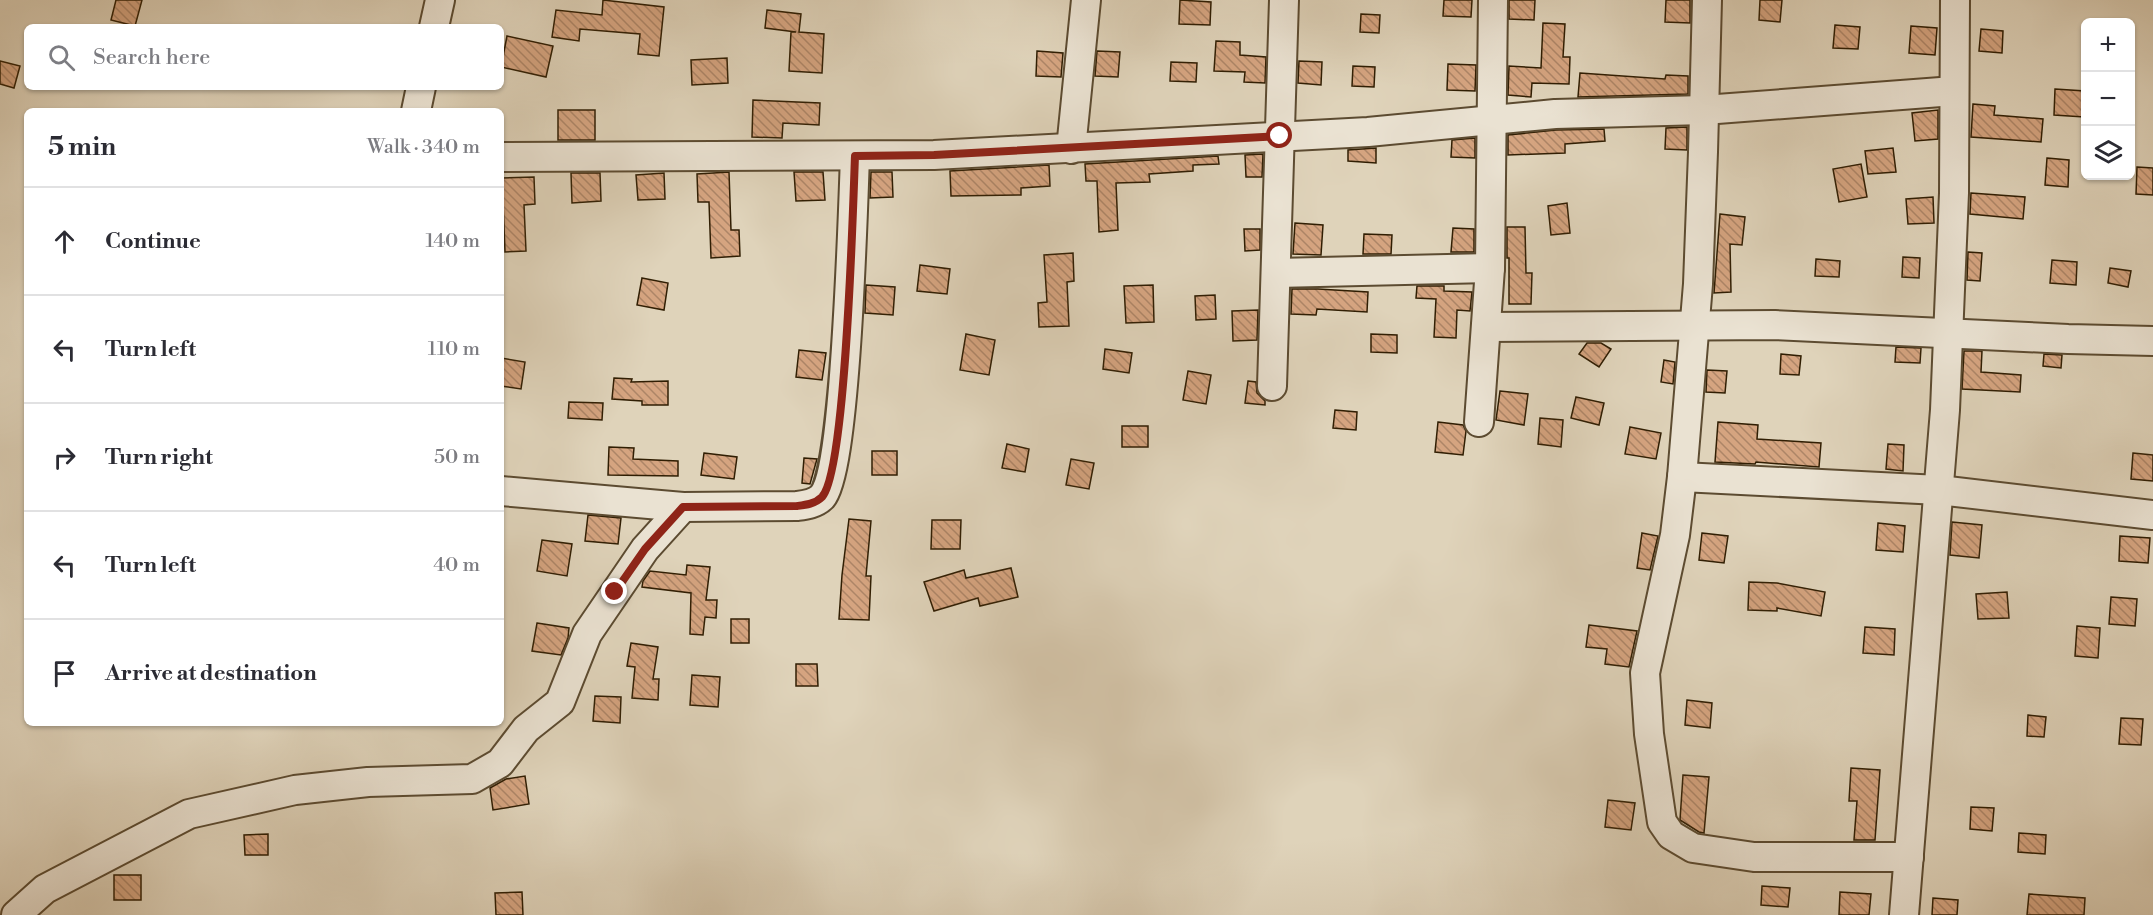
<!DOCTYPE html>
<meta charset="utf-8">
<style>
:root{--surface:#fff;--page:#f2f2f3;--text:#2b2b33;--muted:#7c7c81;--line:#e1e1e2}
body{margin:0;font-family:"Libre Bodoni",serif;background:var(--page);color:var(--text)}
.controls{position:absolute;right:18px;top:18px;display:grid;overflow:hidden;border-radius:9px;box-shadow:0 2px 4px #0004}
.controls button{width:54px;height:54px;display:grid;place-items:center;padding:0;border:0;border-bottom:2px solid var(--line);background:var(--surface);color:var(--text);font:30px sans-serif}
.stop{position:absolute;width:18px;height:18px;margin:-14px;border:4px solid #8f2418;border-radius:50%;background:#fff}
.stop.end{background:#8f2418;border-color:#fff;box-shadow:0 2px 6px #0008}
.list{margin:0;padding:0;list-style:none}
h2{display:flex;justify-content:space-between;align-items:center;height:78px;margin:0;padding:0 24px;font-size:26px}
h2 small{font-size:20px;font-weight:400;color:var(--muted)}
.list li{display:grid;grid-template-columns:39px 1fr auto;gap:18px;align-items:center;box-sizing:border-box;height:108px;padding:0 24px;border-top:2px solid var(--line)}
.list b{display:block;font-size:22px;white-space:nowrap}
.list em{font-size:20px;font-style:normal;color:var(--muted)}
.icon{flex:none;width:33px;height:33px;fill:none;stroke:currentColor;stroke-width:2;stroke-linecap:round;stroke-linejoin:round}
.map{position:relative;flex:none;width:2153px;height:915px;overflow:hidden}
.search{position:absolute;background:var(--surface);box-shadow:0 2px 4px #0004;left:24px;top:24px;width:480px;height:66px;display:flex;align-items:center;gap:15px;box-sizing:border-box;padding:0 21px;border-radius:9px;color:var(--muted);font-size:22px}
.panel{position:absolute;background:var(--surface);box-shadow:0 2px 4px #0004;left:24px;top:108px;width:480px;height:618px;border-radius:9px}
.map>svg:first-child{display:block}
</style>
<div class="map">
<svg width="2153" height="915" viewBox="0 0 2153 915">
<defs>
<pattern id="building-back-hatch" width="6" height="6" patternUnits="userSpaceOnUse" patternTransform="scale(1.5)"><rect width="6" height="6" fill="#d5a480"/><path d="M-1 5l2 2M0 0l6 6M5-1l2 2" fill="none" stroke="#ad8567"/></pattern>
</defs>
<rect width="100%" height="100%" fill="#dfd3ba"/>
<filter id="stains"><feTurbulence type="fractalNoise" baseFrequency=".00333" numOctaves="4"/><feColorMatrix values="0 0 0 0 .2 0 0 0 0 .09 0 0 0 0 .02 0 0 0 .5 -.17"/></filter>
<radialGradient id="worn" r=".72"><stop offset=".6" stop-color="#630" stop-opacity="0"/><stop offset="1" stop-color="#630" stop-opacity=".3"/></radialGradient>
<g fill="url(#building-back-hatch)" stroke="#301e03" stroke-width="1.5">
<path d="M116,0h26l-7,26 -24,-6z"/>
<path d="M603,0l61,7 -5,49 -21,-2 2,-20 -60,-5 -1,12 -27,-4 4,-27 46,5z"/>
<path d="M1180,0l31,2 -1,23 -31,-1z"/>
<path d="M1444,0h28l-1,17 -28,-1z"/>
<path d="M1509,0h26l-1,20 -25,-1z"/>
<path d="M1666,0h24v23l-25,-1z"/>
<path d="M1760,0h22l-2,22 -21,-2z"/>
<path d="M767,10l34,4 -2,18 25,2 -2,39 -33,-2 2,-39h5l-31,-4z"/>
<path d="M1361,14l19,1 -1,18 -19,-1z"/>
<path d="M1543,23l22,1 -2,33h7l-1,27 -37,-1 -1,14 -23,-2 1,-29 32,2z"/>
<path d="M1835,25l25,2 -2,22 -25,-1z"/>
<path d="M1911,26l26,2 -2,27 -26,-2z"/>
<path d="M1981,29l22,2 -1,22 -23,-2z"/>
<path d="M507,36l46,10 -7,31 -45,-10z"/>
<path d="M1216,41l24,1v13l26,2 -1,26 -21,-1 1,-10 -31,-1z"/>
<path d="M1037,51l26,2 -2,24 -25,-1z"/>
<path d="M1097,51l23,1 -2,25 -23,-1z"/>
<path d="M727,58l1,25 -36,2 -1,-25z"/>
<path d="M0,61l20,5 -6,22 -14,-4z"/>
<path d="M1299,61l23,1 -1,23 -23,-2z"/>
<path d="M1171,62l26,1 -1,19 -26,-1z"/>
<path d="M1448,64l28,1 -1,26 -28,-1z"/>
<path d="M1353,66l22,1 -1,20 -22,-1z"/>
<path d="M1580,73l85,6 1,-4 22,1v18l-110,3z"/>
<path d="M2055,89l30,2 -1,26 -30,-2z"/>
<path d="M753,100l67,3 -1,22 -36,-2 -1,15 -30,-1z"/>
<path d="M1973,104l22,2 -1,9 49,4 -2,23 -70,-5z"/>
<rect x="558" y="110" width="37" height="30"/>
<path d="M1938,110v29l-23,2 -3,-28z"/>
<path d="M1687,127v23l-22,-1 1,-21z"/>
<path d="M1604,129l1,12 -40,3v9l-57,2v-20l48,-5z"/>
<path d="M1475,138v20l-24,-1 1,-17z"/>
<path d="M1376,148v15l-28,-2v-11z"/>
<path d="M1893,148l3,24 -28,2 -3,-23z"/>
<path d="M1263,154l-1,23h-16l-1,-22z"/>
<path d="M1218,156l1,8 -26,1v6l-44,3 1,8 -34,1 2,47 -19,2 -2,-51h-11l-1,-17z"/>
<path d="M2047,158l22,2 -1,27 -23,-2z"/>
<path d="M1861,164l6,33 -28,5 -6,-33z"/>
<path d="M1049,165l1,21 -29,2v7l-70,1 -1,-25z"/>
<path d="M2137,167l16,1v27l-17,-1z"/>
<path d="M729,172l2,58h8l1,26 -29,2 -2,-56h-11l-1,-28z"/>
<path d="M794,172h29l2,28 -29,1z"/>
<path d="M871,172h21l1,25 -23,1z"/>
<path d="M571,173h29l1,28 -29,2z"/>
<path d="M664,173l1,26 -27,1 -2,-25z"/>
<path d="M534,177l1,27 -11,1 2,46 -21,1 -3,-74z"/>
<path d="M1971,193l54,4 -2,22 -53,-5z"/>
<path d="M1933,197l1,26 -26,1 -2,-25z"/>
<path d="M1567,203l3,30 -19,2 -3,-29z"/>
<path d="M1720,214l25,3 -3,28 -12,-1 1,48 -17,1z"/>
<path d="M1295,223l28,2 -2,30 -28,-1z"/>
<path d="M1507,227h18l1,46h6l-1,31h-22v-46h-2z"/>
<path d="M1453,228l21,1v23h-23z"/>
<path d="M1244,229h16v21l-15,1z"/>
<path d="M1364,234l28,1 -1,19h-28z"/>
<path d="M1968,252l14,1 -2,28 -13,-1z"/>
<path d="M1073,253l1,28 -7,1 2,44 -30,1 -1,-24 9,-1 -3,-47z"/>
<path d="M1903,257l17,1 -1,20 -17,-1z"/>
<path d="M1816,259l24,2 -1,16 -24,-1z"/>
<path d="M2052,260l25,2 -1,23 -26,-2z"/>
<path d="M920,265l30,4 -3,25 -30,-3z"/>
<path d="M2110,268l21,3 -3,16 -20,-4z"/>
<path d="M642,278l26,5 -4,27 -27,-5z"/>
<path d="M866,285l29,2 -2,28 -28,-2z"/>
<path d="M1153,285l1,37 -28,1 -2,-37z"/>
<path d="M1417,286h27v5l28,1 -2,19 -13,-1 -1,28 -22,-1 2,-38 -20,-1z"/>
<path d="M1292,289h26l50,3 -1,20 -50,-3 -1,6 -25,-1z"/>
<path d="M1215,295l1,24 -20,1 -1,-24z"/>
<path d="M1258,310l-1,30 -24,1 -1,-30z"/>
<path d="M966,334l29,6 -6,35 -29,-5z"/>
<path d="M1371,334l26,1v18l-26,-1z"/>
<path d="M1587,343h14l10,6 -12,18 -20,-13z"/>
<path d="M1896,347l25,1 -1,15 -25,-1z"/>
<path d="M1105,349l27,4 -3,20 -26,-4z"/>
<path d="M799,350l27,3 -4,27 -26,-3z"/>
<path d="M1964,351h18l-1,21 40,3 -1,17 -58,-3z"/>
<path d="M1781,354l20,2 -2,19 -19,-1z"/>
<path d="M2044,354l18,1 -1,13 -18,-2z"/>
<path d="M501,358l24,4 -4,27 -20,-3z"/>
<path d="M1664,360l11,2 -2,22 -12,-2z"/>
<path d="M1707,370l20,1 -2,22 -19,-1z"/>
<path d="M1188,371l23,4 -5,29 -23,-4z"/>
<path d="M614,378l18,1 -1,3 37,-1v24h-26v-4l-30,-2z"/>
<path d="M1248,381l8,1 1,11 8,8v4l-20,-2z"/>
<path d="M1500,391l28,3 -4,31 -28,-5z"/>
<path d="M1576,397l28,6 -5,22 -28,-7z"/>
<path d="M569,402l34,1 -1,17 -34,-2z"/>
<path d="M1335,410l22,2 -1,18 -23,-2z"/>
<path d="M1540,418l23,2 -2,27 -23,-3z"/>
<path d="M1438,422l25,3 3,6 -3,24 -28,-3z"/>
<path d="M1718,422l40,3 -1,14 64,4 -2,24 -63,-5 -1,2 -40,-2z"/>
<rect x="1122" y="426" width="26" height="21"/>
<path d="M1630,427l31,6 -5,26 -31,-5z"/>
<path d="M1007,444l22,5 -4,23 -23,-4z"/>
<path d="M1888,444l16,1 -1,26 -17,-2z"/>
<path d="M609,447l25,1 -1,11 45,2v15l-70,-1z"/>
<rect x="872" y="451" width="25" height="24"/>
<path d="M704,453l33,4 -3,22 -33,-4z"/>
<path d="M2133,453l20,2v26l-22,-2z"/>
<path d="M804,458l13,1 -7,25 -8,-1z"/>
<path d="M1071,459l23,4 -5,26 -23,-4z"/>
<path d="M588,515l33,3 -3,26 -33,-3z"/>
<path d="M849,519l22,2 -5,55h5l-2,44 -30,-1 3,-44z"/>
<path d="M932,520h29l-1,29h-29z"/>
<path d="M1952,522l30,3 -3,33 -29,-3z"/>
<path d="M1878,523l27,3 -2,26 -27,-2z"/>
<path d="M1642,533l16,3 -8,34 -13,-2z"/>
<path d="M1702,533l26,3 -4,27 -25,-3z"/>
<path d="M2120,536l30,2 -2,25 -29,-2z"/>
<path d="M542,540l30,4 -5,32 -30,-5z"/>
<path d="M687,565l23,2 -4,33h11l-1,18 -11,-1 -2,18 -13,-1 1,-41 -49,-6 1,-6 7,-10 36,4z"/>
<path d="M1011,568l7,29 -38,9 -2,-8 -44,13 -10,-29 40,-12 2,8z"/>
<path d="M1749,582l28,1 48,9 -4,24 -44,-8v3l-29,-1z"/>
<path d="M2007,592l2,26 -31,1 -2,-25z"/>
<path d="M2111,597l26,2 -2,27 -26,-2z"/>
<rect x="731" y="619" width="18" height="24"/>
<path d="M537,623l32,5 -1,10 -7,17 -29,-4z"/>
<path d="M1589,625l48,6 -8,36 -24,-3 2,-15 -21,-2z"/>
<path d="M2077,626l23,2 -2,30 -23,-2z"/>
<path d="M1865,627l30,2 -1,26 -31,-2z"/>
<path d="M631,643l27,4 -5,32h6l-1,21 -26,-2 3,-31 -8,-1z"/>
<path d="M796,664h21l1,22h-22z"/>
<path d="M692,675l28,2 -2,30 -28,-2z"/>
<path d="M595,696l26,1 -1,26 -27,-2z"/>
<path d="M1687,700l25,3 -2,25 -25,-3z"/>
<path d="M2028,715l18,2 -2,20 -17,-1z"/>
<path d="M2121,718l22,1 -2,26 -22,-1z"/>
<path d="M1851,768l29,2 -5,70h-21l3,-39h-8z"/>
<path d="M1683,775l26,2 -5,56 -5,-1 -19,-12z"/>
<path d="M525,776l4,28 -36,6 -3,-22 16,-9z"/>
<path d="M1608,800l27,3 -4,27 -26,-3z"/>
<path d="M1971,807l23,1 -2,23 -22,-2z"/>
<path d="M2019,833l27,2 -1,19 -27,-2z"/>
<path d="M268,834v21h-23l-1,-20z"/>
<rect x="114" y="875" width="27" height="25"/>
<path d="M1762,886l28,2 -2,19 -27,-2z"/>
<path d="M522,892l1,23h-27l-1,-22z"/>
<path d="M1840,892l31,2 -2,21h-30z"/>
<path d="M2029,894l56,4 -1,17h-57z"/>
<path d="M1933,898l25,2 -1,15h-25z"/>
</g>
<g fill="none" stroke-linecap="round" stroke-linejoin="round">
<defs>
<g id="minor">
<path d="M1707,0l-4,152 -5,132 -16,193 -7,58 -30,138 4,61 13,88 9,13 22,13 61,9h155"/>
<path d="M434,27l6,-27"/>
<path d="M416,111l5,-24"/>
<path d="M1071,149l15,-149"/>
<path d="M501,157l433,-2 434,-23 187,-18 149,-4 250,-19"/>
<path d="M1276,273l214,-5"/>
<path d="M1486,327l289,-2 293,14 85,2"/>
<path d="M1272,386l12,-386"/>
<path d="M1479,422l11,-154 3,-268"/>
<path d="M1682,477l257,13 214,25"/>
<path d="M501,491l182,16 114,-1c8,-1 18,-2 25,-9 24,-27 31,-290 33,-341"/>
<path d="M16,915l29,-26 144,-75 106,-24 73,-8 104,-3 28,-16 26,-34 34,-27 27,-68 58,-85 38,-42"/>
<path d="M1904,915l41,-505 9,-217 1,-193"/>
</g>
</defs>
<use href="#minor" stroke="#5c4b31" stroke-width="32"/>
<use href="#minor" stroke="#eae2d2" stroke-width="28"/>
</g>
<g fill="none" stroke-linecap="round" stroke-linejoin="round">
<path stroke="#8f2418" stroke-width="8" d="M615,592l30,-43 38,-42 114,-1c8,-1 18,-2 25,-9 24,-26 31,-291 33,-341l79,-1 346,-19"/>
</g>
<rect width="100%" height="100%" filter="url(#stains)"/>
<rect width="100%" height="100%" fill="url(#worn)"/>
</svg>
<div class="controls">
<button>+</button>
<button>−</button>
<button><svg class="icon" aria-label="layers" viewBox="0 0 24 24"><path d="M12 4l9 5-9 5-9-5zM3 14l9 5 9-5"/></svg></button>
</div>
<div class="stop" style="left:1280px;top:136px"></div>
<div class="stop end" style="left:615px;top:592px"></div>
<div class="search"><svg class="icon" aria-label="search" viewBox="0 0 24 24"><circle cx="10" cy="10" r="6"/><path d="M15 15l6 6"/></svg>Search here</div>
<section class="panel">
<h2>5 min<small>Walk · 340 m</small></h2>
<ul class="list">
<li><svg class="icon" aria-label="ahead" viewBox="0 0 24 24"><path d="M12 20V5M6 11l6-6 6 6"/></svg><div><b>Continue</b></div><em>140 m</em></li>
<li><svg class="icon" aria-label="left" viewBox="0 0 24 24"><path d="M17 20v-9H6M10 6l-5 5 5 5"/></svg><div><b>Turn left</b></div><em>110 m</em></li>
<li><svg class="icon" aria-label="right" viewBox="0 0 24 24"><path d="M7 20v-9h11M14 6l5 5-5 5"/></svg><div><b>Turn right</b></div><em>50 m</em></li>
<li><svg class="icon" aria-label="left" viewBox="0 0 24 24"><path d="M17 20v-9H6M10 6l-5 5 5 5"/></svg><div><b>Turn left</b></div><em>40 m</em></li>
<li><svg class="icon" aria-label="arrive" viewBox="0 0 24 24"><path d="M6 21V4h12l-3 4 3 4H6"/></svg><div><b>Arrive at destination</b></div></li>
</ul>
</section>
</div>
